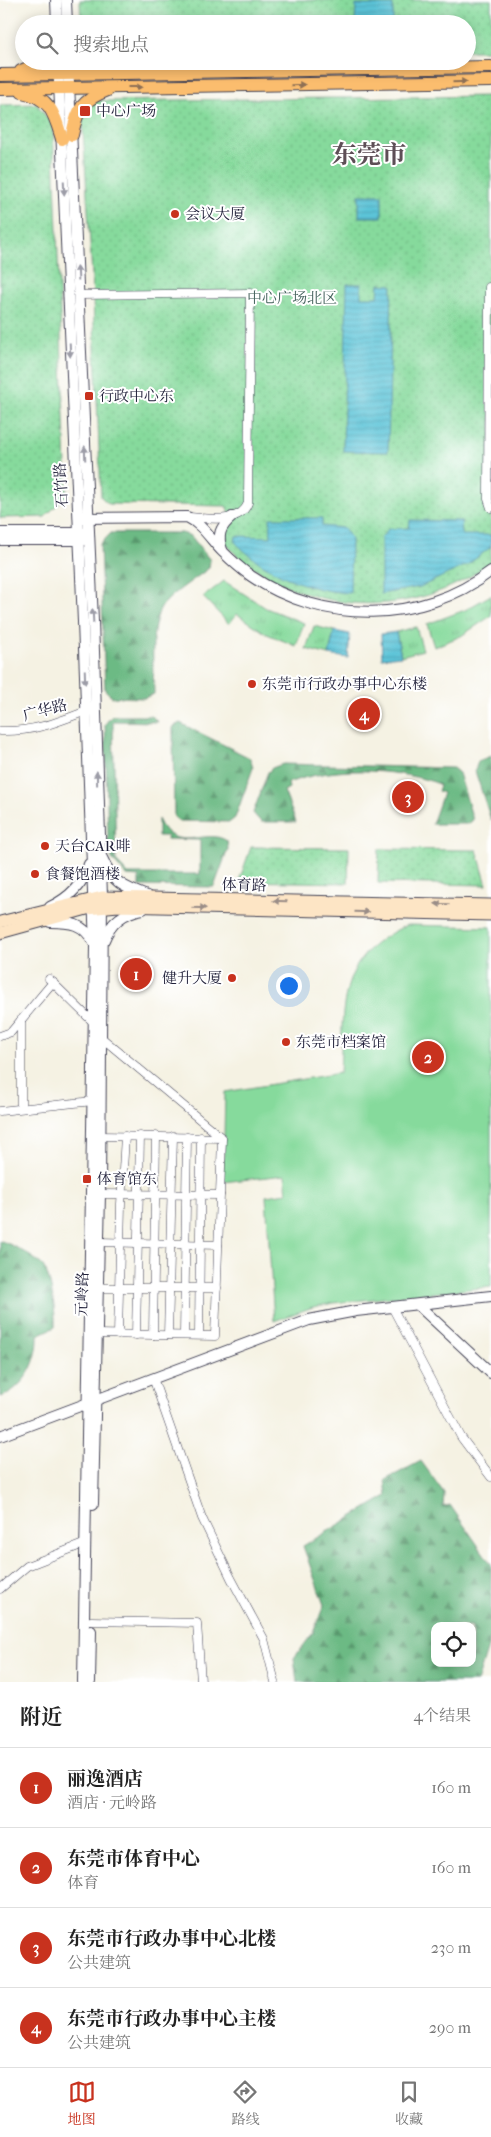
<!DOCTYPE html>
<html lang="zh">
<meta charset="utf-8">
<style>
:root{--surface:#fff;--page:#f6f6f6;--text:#222;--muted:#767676;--line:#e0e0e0;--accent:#c8321e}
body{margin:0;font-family:"IM FELL French Canon","Noto Serif SC",serif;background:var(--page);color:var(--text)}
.controls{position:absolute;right:15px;bottom:15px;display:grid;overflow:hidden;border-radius:10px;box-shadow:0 2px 12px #0003}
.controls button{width:45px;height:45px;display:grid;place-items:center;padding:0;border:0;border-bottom:1px solid var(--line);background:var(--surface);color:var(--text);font:25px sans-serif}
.you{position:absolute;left:288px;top:985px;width:18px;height:18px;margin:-12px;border:4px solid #fff;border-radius:50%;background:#1a73e8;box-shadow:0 0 0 8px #1a73e833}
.badge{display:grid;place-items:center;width:32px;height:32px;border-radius:50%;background:var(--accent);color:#fff;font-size:16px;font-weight:700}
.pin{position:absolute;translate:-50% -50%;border:2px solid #fff;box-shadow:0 1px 5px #0006}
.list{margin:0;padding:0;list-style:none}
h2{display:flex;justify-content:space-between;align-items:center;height:65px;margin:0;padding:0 20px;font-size:21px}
h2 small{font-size:16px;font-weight:400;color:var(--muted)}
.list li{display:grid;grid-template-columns:32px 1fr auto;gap:15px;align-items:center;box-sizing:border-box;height:80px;padding:0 20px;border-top:1px solid var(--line)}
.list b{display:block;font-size:19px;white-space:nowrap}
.list p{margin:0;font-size:16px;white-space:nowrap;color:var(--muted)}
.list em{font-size:16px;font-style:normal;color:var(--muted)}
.icon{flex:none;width:28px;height:28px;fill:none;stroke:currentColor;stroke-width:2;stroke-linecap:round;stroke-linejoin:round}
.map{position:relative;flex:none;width:491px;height:1682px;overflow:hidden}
.search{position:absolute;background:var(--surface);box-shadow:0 2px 12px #0003;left:15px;right:15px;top:15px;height:55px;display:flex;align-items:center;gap:12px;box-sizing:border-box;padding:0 18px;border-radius:28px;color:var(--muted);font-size:19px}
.sheet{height:385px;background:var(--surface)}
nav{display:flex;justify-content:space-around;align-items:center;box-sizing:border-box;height:70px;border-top:1px solid var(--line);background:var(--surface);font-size:14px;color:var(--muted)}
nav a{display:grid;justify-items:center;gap:2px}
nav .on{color:var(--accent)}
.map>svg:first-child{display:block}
</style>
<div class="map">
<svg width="491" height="1682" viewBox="0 0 491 1682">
<defs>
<pattern id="grass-tufts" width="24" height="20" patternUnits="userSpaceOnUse" patternTransform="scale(1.25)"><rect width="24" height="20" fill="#86da9c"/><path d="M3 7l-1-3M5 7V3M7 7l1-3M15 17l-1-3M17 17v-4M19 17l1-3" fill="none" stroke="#73bb87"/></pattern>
<pattern id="forest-firs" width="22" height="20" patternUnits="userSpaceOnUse" patternTransform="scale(1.25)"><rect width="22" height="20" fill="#6cba84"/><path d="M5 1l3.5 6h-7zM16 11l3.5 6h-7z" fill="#58976d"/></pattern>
<pattern id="park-dots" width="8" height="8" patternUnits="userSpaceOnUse" patternTransform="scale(1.25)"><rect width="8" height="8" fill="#86da9c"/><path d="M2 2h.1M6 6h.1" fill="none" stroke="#73bb87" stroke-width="1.8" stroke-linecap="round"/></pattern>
<pattern id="water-rules" width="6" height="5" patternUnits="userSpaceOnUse" patternTransform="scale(1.25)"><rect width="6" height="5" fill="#5cc4d8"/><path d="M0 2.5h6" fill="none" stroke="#50a8ba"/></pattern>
</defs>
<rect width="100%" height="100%" fill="#fff"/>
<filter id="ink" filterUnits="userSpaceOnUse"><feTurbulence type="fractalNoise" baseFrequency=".02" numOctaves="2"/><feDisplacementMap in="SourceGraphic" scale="10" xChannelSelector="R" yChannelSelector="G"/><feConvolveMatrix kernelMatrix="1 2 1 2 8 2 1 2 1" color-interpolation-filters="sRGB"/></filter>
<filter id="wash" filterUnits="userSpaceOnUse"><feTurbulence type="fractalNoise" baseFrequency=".0096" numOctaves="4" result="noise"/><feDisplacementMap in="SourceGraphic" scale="20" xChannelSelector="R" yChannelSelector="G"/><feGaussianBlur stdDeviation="1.12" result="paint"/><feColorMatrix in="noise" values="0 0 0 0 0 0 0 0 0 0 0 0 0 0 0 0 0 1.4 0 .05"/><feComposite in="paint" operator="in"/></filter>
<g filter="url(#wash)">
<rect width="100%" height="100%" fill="#f5f2e3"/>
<g fill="url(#grass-tufts)" stroke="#547e6c">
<path d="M224,581l42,27 38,15 -8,23 -29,-12 -30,-20 -8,10 -26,-27z"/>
<path d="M491,595v21l-30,20 -27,11 -7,-23 38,-14z"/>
<path d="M314,626l20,5 -5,24 -23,-6z"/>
<path d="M416,627l7,23 -22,6 -5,-24z"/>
</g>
<g fill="url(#forest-firs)" stroke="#476e60" fill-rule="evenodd">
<path d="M111,533h71l9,3 19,24 -1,8c-15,12 -34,23 -46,37 -15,20 -9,65 -9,89l-10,4 -32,-1 -7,-7 -5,-146z"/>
<path d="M112,716h40l6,6 -45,-1 3,140 12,13h72v-34l-33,-1v-3h-9v-17c17,38 47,7 69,22l1,8 -14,38 -75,-1v-9l-12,-1 -15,-17 -4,-16 -3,-119z"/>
<path d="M180,723l70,35 3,10 -18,50 -5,4 -51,-1 -5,-4 -1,-90z"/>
<path d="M491,756v64l-16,-49 3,-10z"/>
<path d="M283,764l170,4 6,5 14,47 -5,4h-36l11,-31 -5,-2 2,-6 -6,-3c-45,-14 -101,-16 -146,1l1,5 -5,3 12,31h-35l-8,-9 15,-41 4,-4z"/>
<path d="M0,1241c9,1 37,18 43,25 8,11 13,47 12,61l-17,8c1,26 -13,53 -38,62z"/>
<path d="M421,1461l23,32 -1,14 7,-2 41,59v73l-14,45h-180l-3,-24 19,-25 11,-28 -21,-59 84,-50 -2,-16zM435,1626h37v37h-37z"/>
</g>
<g fill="url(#park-dots)" stroke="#547e6c">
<path d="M80,0h411v51h-24v-27h-386z"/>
<path d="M491,96v466c-65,52 -159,55 -229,11 -14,-9 -31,-19 -39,-35l3,-9 9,-6 -9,-17 -117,-2 -8,-7 -9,-222 -10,-161 14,-13z"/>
<path d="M37,104l16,22 14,369 -22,22 -45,1v-413z"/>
<path d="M251,847l98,1 -1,35 -109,-2z"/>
<path d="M379,849l98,1 10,35 -109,-2z"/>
</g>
<path fill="#86da9c" stroke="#547e6c" d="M407,925l84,2v360l-157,16 -21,4 -39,14 -8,-125 21,-3 -2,-18 -62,7 2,-90 115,-19c4,-68 -5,-115 67,-148z"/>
<g fill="url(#water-rules)" stroke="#3f738a">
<path d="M356,5h37v19h-38z"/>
<rect x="359" y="195" width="23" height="22"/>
<path d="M347,284h14v13h17l1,-13 13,1 -4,167 -45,-1z"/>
<path d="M270,518h52v8l22,2 7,10 -1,55c-42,-2 -86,-21 -115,-51l1,-6 35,1z"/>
<path d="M410,520l51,1 1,14h29v12l-24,18 -47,22 -39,7v-56l7,-9 21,-1z"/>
<path d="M334,631l16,3 -2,24 -19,-3z"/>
<path d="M396,632l5,24 -19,2 -1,-24z"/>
</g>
</g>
<g filter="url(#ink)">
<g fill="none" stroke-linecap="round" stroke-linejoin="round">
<defs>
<g id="minor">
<path d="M491,287h-2l-1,212 3,9"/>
<path d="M79,295l171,-2 -2,210c-8,22 -41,15 -59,14"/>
<path d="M0,731c34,1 58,-9 89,-21"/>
<path d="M49,979l45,44"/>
<path d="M0,1036l11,-4 42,-50"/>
<path d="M102,1038l120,100"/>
<path d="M21,1108v-88"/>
<path d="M0,1111l93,-10"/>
<path d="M100,1194l120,1"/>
<path d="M99,1242l119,3"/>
<path d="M98,1288h119"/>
<path d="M392,1307l69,130 30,40"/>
<path d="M96,1334l119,2 7,-198 -122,-2"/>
<path d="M118,1335l3,-131 4,-68"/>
<path d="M136,1335l4,-199"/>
<path d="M153,1335l3,-199"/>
<path d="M168,1335l5,-199"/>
<path d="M184,1335l3,-198"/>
<path d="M199,1335l2,-198"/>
<path d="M153,1378l49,140 29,60 33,61 11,43"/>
<path d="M0,1589l27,-23 59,-23"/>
<path d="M91,1621l106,2 4,59"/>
</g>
<g id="tertiary">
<path d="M56,0l1,24"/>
<path d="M66,0l1,24"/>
<path d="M58,61l25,561 12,324 -12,736"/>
<path d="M68,61l25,560 9,276 -2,297 -7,310"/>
<path d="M81,518l106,-1c15,7 24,23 35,34 9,9 19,18 29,25 72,49 171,48 240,-5"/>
<path d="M0,533h85"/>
<path d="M0,540h84"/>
<path d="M222,550c-5,-15 -2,-23 10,-33"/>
<path d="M102,858c11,25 21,29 45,38"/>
<path d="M50,907c19,-9 33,-22 39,-43"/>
<path d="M50,922c20,0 34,1 44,21"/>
<path d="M104,940c7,-18 20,-28 39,-31"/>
<path d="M418,1305l73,68"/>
<path d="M0,1436l309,-116 47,-9 135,-15"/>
<path d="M90,1682l1,-51"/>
</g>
<g id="secondary">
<path d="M0,922l102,-25 389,8"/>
<path d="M0,933l87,-24 31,-3 373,9"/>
</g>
<g id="primary">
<path d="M83,61l22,10"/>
<path d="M21,71l23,-10"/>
<path d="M0,75l491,-8"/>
<path d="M0,89l491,-8"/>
<path d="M22,92c29,6 32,21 40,47"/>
<path d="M72,135c5,-26 10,-35 36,-45"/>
</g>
</defs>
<use href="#minor" stroke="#424154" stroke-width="9"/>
<use href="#tertiary" stroke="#424154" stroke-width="12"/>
<use href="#secondary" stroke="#424154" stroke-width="13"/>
<use href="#primary" stroke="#424154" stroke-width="14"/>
<use href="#minor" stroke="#fff" stroke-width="8"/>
<use href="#tertiary" stroke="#fff" stroke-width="10"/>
<use href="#secondary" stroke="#fde5c5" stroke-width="11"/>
<use href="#primary" stroke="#fbbd6e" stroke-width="12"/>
</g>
<defs><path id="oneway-solid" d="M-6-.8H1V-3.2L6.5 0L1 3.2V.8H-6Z" transform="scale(1.25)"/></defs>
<g fill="#8e7054">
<use href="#oneway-solid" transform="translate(460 82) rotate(-1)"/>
<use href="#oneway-solid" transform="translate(298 85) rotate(-1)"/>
<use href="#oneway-solid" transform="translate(135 87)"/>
</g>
<g fill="#9c9ca7">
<use href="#oneway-solid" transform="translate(64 188) rotate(88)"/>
<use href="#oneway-solid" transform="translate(78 273) rotate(-93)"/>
<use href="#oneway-solid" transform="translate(70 350) rotate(88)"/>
<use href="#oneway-solid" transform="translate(85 453) rotate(-92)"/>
<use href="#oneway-solid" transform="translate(93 616) rotate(-93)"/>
<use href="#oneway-solid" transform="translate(85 677) rotate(88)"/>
<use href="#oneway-solid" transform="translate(97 778) rotate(-91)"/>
</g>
<g fill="#9a8d87">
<use href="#oneway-solid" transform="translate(280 901) rotate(-179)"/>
<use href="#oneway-solid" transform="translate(442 904) rotate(-179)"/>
<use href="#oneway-solid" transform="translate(199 908) rotate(1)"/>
<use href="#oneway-solid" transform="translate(362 912) rotate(1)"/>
</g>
</g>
<g fill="#c8321e" stroke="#fff" stroke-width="2">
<rect x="79" y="105" width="12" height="12" rx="2.5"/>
<circle cx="175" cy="214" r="5"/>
<rect x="84" y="391" width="10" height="10" rx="2.5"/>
<circle cx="252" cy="684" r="5"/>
<circle cx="45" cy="846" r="5"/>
<circle cx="35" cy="874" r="5"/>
<circle cx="232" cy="978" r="5"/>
<circle cx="286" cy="1042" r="5"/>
<rect x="82" y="1174" width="10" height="10" rx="2.5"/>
</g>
<g text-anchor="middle" stroke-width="4" stroke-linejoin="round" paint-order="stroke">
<g font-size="15" fill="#22223b" stroke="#fff" text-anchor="start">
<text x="96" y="116">中心广场</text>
<text x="185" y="219">会议大厦</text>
<text x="99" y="401">行政中心东</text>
<text x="262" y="689">东莞市行政办事中心东楼</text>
<text x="55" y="851">天台CAR啡</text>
<text x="45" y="879">食餐饱酒楼</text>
<text x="222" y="983" text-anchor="end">健升大厦</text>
<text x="296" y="1047">东莞市档案馆</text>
<text x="97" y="1184">体育馆东</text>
</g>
<g font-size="15" fill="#45625d" stroke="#fff">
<text x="292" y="303">中心广场北区</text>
</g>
<g font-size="15" fill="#22223b" stroke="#fff">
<text transform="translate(61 485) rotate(-93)" y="5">石竹路</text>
<text transform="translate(45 710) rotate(-15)" y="5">广华路</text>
<text transform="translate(244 885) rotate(1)" y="5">体育路</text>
<text transform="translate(82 1294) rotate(-88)" y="5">元岭路</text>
</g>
<g font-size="25" font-weight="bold" fill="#5d4e56" stroke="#fff">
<text x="369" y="163">东莞市</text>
</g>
</g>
</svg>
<div class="controls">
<button><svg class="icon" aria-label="locate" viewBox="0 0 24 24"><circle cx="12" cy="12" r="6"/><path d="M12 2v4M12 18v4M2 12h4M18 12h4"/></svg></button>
</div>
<div class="you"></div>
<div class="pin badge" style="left:136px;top:974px">1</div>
<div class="pin badge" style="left:428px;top:1057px">2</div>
<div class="pin badge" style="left:408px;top:797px">3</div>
<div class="pin badge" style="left:364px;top:714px">4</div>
<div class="search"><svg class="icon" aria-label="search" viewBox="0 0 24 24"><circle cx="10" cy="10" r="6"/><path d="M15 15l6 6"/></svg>搜索地点</div>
</div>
<section class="sheet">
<h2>附近<small>4个结果</small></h2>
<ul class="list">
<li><span class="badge">1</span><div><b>丽逸酒店</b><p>酒店 · 元岭路</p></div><em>160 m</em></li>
<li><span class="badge">2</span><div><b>东莞市体育中心</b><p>体育</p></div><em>160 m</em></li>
<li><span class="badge">3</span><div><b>东莞市行政办事中心北楼</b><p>公共建筑</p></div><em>230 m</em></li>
<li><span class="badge">4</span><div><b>东莞市行政办事中心主楼</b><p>公共建筑</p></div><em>290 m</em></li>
</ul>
</section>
<nav>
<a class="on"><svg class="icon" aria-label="map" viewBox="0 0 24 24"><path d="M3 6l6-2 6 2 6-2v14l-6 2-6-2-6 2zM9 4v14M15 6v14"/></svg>地图</a>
<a><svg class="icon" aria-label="directions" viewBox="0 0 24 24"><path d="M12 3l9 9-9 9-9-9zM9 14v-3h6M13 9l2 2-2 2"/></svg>路线</a>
<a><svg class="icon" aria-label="saved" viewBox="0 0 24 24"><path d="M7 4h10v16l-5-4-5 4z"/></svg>收藏</a>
</nav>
